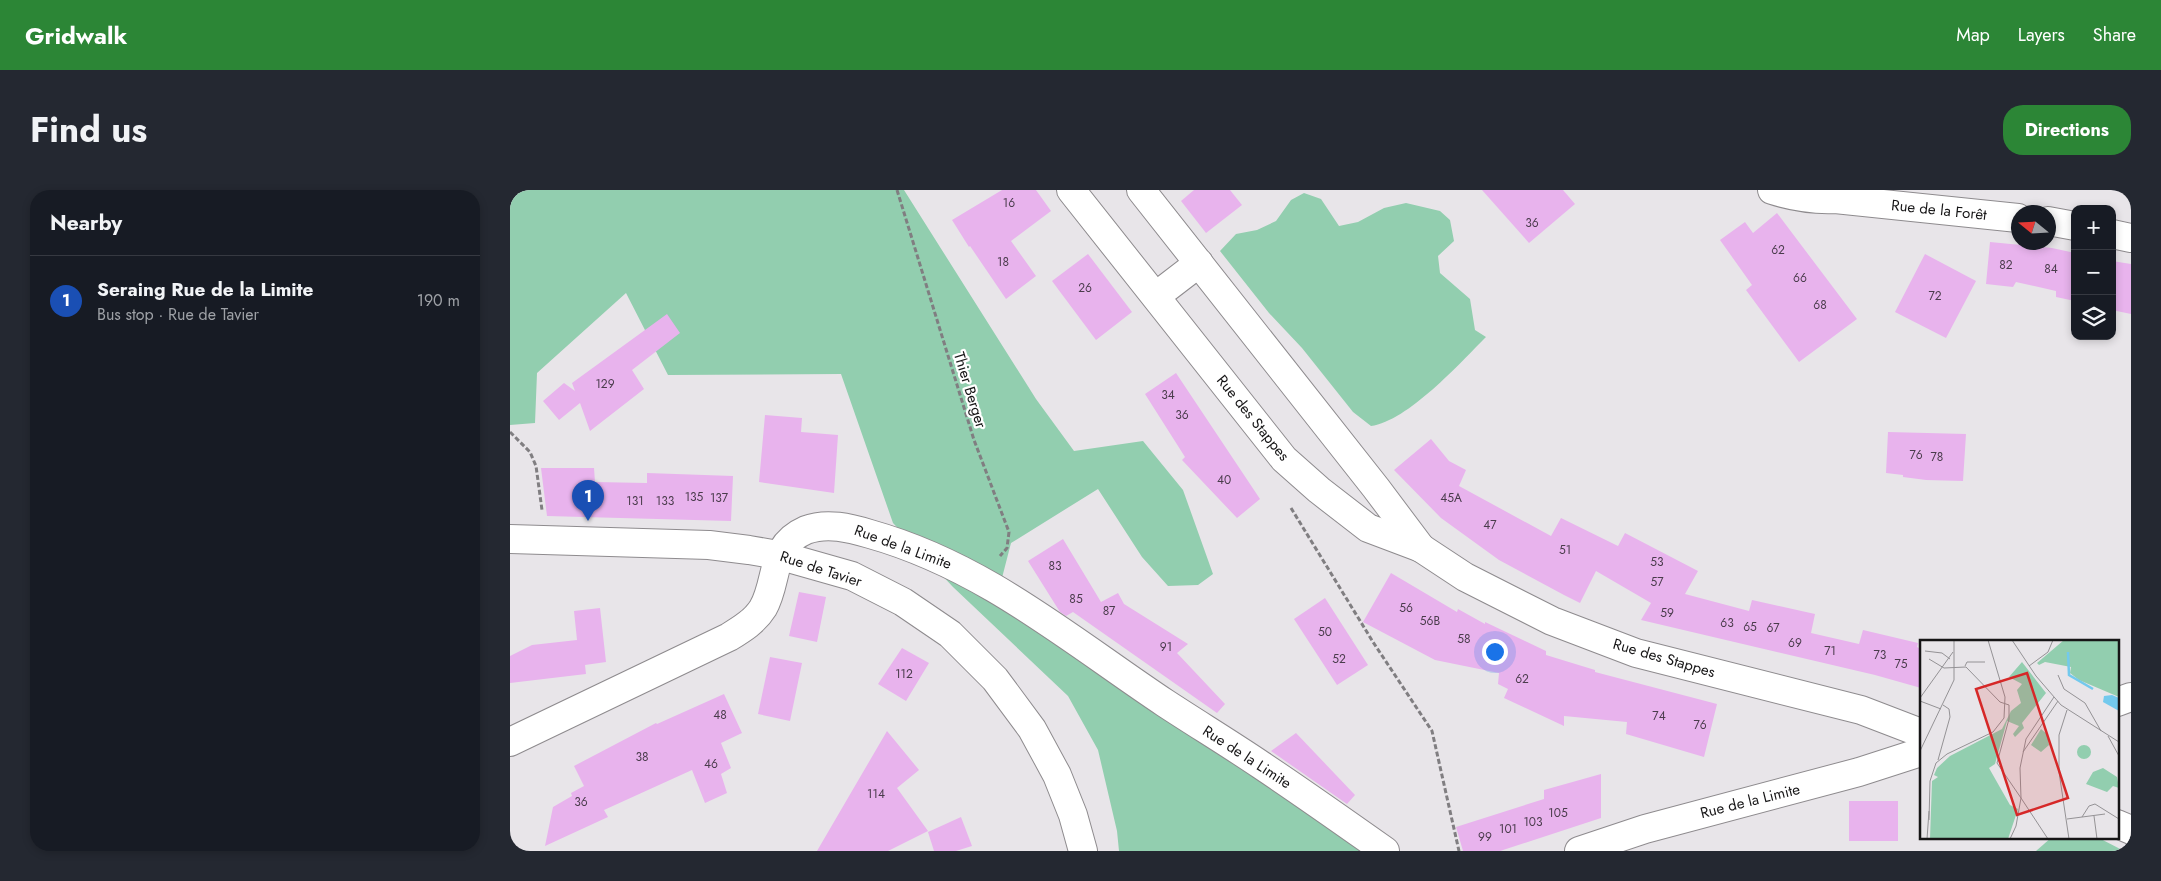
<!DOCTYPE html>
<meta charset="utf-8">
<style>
:root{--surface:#171b24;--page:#242831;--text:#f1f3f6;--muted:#9ea1a6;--line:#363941;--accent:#2c8636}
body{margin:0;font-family:Jost,sans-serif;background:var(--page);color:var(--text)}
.controls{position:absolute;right:15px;top:15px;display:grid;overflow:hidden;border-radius:10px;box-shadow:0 2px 8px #0003}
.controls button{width:45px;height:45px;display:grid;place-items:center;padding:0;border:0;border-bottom:1px solid var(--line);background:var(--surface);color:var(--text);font:25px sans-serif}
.compass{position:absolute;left:1501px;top:15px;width:45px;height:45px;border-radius:50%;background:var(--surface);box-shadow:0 2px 8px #0003;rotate:288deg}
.you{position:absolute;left:984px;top:461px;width:18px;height:18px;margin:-12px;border:4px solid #fff;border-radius:50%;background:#1a73e8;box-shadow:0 0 0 8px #1a73e833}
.badge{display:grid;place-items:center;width:32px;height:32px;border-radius:50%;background:var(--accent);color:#fff;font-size:16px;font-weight:700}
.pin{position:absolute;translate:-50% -41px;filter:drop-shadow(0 1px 2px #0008)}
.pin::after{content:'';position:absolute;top:26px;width:18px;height:15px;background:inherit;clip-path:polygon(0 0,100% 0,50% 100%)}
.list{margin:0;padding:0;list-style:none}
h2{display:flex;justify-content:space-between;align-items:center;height:65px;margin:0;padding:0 20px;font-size:21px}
h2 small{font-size:16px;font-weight:400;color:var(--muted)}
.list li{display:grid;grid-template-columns:32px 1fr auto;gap:15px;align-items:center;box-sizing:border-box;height:90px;padding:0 20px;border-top:1px solid var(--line)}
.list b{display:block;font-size:19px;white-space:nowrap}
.list p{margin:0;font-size:16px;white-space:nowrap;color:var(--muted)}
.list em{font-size:16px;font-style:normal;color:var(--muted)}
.icon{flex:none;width:28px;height:28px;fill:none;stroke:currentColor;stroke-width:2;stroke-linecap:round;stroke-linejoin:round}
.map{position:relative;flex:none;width:1621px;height:661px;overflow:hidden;border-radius:20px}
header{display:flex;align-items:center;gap:30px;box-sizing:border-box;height:70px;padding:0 25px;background:var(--accent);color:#fff}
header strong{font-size:24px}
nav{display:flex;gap:28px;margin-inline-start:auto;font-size:18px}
.intro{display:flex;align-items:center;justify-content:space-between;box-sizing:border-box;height:120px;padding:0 30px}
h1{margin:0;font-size:35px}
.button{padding:12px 22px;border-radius:20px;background:var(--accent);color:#fff;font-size:18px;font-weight:700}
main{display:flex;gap:30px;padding:0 30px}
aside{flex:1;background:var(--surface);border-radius:20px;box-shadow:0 2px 8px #0003}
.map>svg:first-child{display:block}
</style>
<header>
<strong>Gridwalk</strong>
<nav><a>Map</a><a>Layers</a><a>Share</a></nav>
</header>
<div class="intro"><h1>Find us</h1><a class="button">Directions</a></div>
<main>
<aside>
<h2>Nearby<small></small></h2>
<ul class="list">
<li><span class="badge" style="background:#1a4fb4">1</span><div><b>Seraing Rue de la Limite</b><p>Bus stop · Rue de Tavier</p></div><em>190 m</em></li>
</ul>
</aside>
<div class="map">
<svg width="1621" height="661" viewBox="0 0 1621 661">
<rect width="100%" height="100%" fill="#e8e5e9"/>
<g fill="#92ceaf">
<path d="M0,0h394l132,209 38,52 69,-10 40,49 30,84 -15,11 -30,1 -26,-29 -44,-68 -87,54 -16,62 220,142 150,104h-246l-2,-20 -19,-81 -30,-54 -115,-109 -60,-64 -52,-149 -173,1 -42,-82 -89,80 -2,50 -25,2z"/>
<path d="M794,3l17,6 18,27 19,-4 26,-14 22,-5 34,8 10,9 4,21 -16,15 2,17 30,26 5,31 11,7c-26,26 -78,84 -115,89l-18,-14 -51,-64 -33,-35 -49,-62 16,-17 21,-4 19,-9 15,-21z"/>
<path d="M1542,647h45l27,14h-88z"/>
</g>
<g fill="#e8b3ed">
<path d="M492,0h34l15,21 -40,30 25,35 -30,23 -36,-53 -1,1 -17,-27z"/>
<path d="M684,0h36l12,15 -36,28 -25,-32z"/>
<path d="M972,0h81l12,14 -46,39z"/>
<path d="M1267,23l80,106 -58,43 -53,-72 6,-5 -32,-45 25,-18 8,11z"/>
<path d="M1480,52l62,6 23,5v48l-19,-4v-6l-40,-9 -3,5 -27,-3z"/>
<path d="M578,64l44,58 -36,28 -44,-59z"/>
<path d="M1415,64l51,27 -30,57 -51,-26z"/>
<path d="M1602,71l19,3v50l-19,-4z"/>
<path d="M157,124l13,19 -48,37 12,19 -54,42 -10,-28 -21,17 -16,-19 21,-18 11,8 -3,-8z"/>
<path d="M666,183l84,126 -23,19 -55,-58 3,-3 -40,-63z"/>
<path d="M255,225l37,3 -1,14 37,3 -4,58 -75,-11z"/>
<path d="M1378,242l78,2 -3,47 -37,-1 -23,-3v-2l-17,-2z"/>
<path d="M921,249l18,22 17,9 -7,16 92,50 10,-18 57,28 7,-13 73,38 -13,23 64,17 3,-11 63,14 -4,19 48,11 4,-14 55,13 -1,4 4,2v39l-46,-13 -234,-55 10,-17 -55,-32 -16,32 -16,-8 -65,-35 -58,-42 -47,-48z"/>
<path d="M31,278h53l1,14 52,1v-10l86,3 -2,45 -184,-5z"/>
<path d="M553,349l38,63 17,-9 6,11 64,40 -11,9 48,51 -8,9 -144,-101 -7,4 -6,-4 -32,-51z"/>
<path d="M881,383l66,39 1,-3 27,15v-2l61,29v4l49,15v2l122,32 -13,53 -78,-23 1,-12 -63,-6v10l-60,-28 4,-9 -10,-5 1,-11 -64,-13 -72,-38z"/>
<path d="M289,402l27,5 -9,45 -28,-6z"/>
<path d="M815,408l43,67 -31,20 -43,-66z"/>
<path d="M90,418l6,54 -21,3 1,9 -76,9v-27l22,-11 45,-5 -3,-29z"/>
<path d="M392,458l27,15 -23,38 -28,-17z"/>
<path d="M260,467l32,6 -12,58 -32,-7z"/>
<path d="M214,504l18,39 -21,10 10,25 -10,6 6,19 -22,10 -13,-33 -88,40 4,7 -63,29 8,-39 19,-11 -1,-3 13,-7 -10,-20 82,-43 1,1z"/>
<path d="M377,541l32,39 -22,18 31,43 -40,20h-71z"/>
<path d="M786,543l59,62 -8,9 -76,-53z"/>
<path d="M1091,584v44l-101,33h-37l-7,-24 88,-28v-9z"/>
<rect x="1339" y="611" width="49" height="40"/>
<path d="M451,627l11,29 -16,5h-22l-6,-19z"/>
</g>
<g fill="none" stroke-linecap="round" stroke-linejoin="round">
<defs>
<g id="minor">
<path d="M561,0l213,269 35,31 49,38 53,20 44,29 87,44 84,32 225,57 60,23"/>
<path d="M631,0l235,298 45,60"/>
<path d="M1262,0c22,7 40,10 63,9l183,19"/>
<path d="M1538,31l27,5"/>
<path d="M1602,44l19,4"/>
<path d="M646,106l43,-33"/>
<path d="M0,349l199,6 40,5 29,5 74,21 51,26 47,32 45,45 37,50 25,46 16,40 10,36"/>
<path d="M1607,512l14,-5"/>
<path d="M0,552l219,-105c13,-8 26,-16 34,-29 16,-28 6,-62 43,-78 21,-8 44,-2 64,4 114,32 199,105 295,169 32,21 65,41 96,62 42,28 83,57 124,86"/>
<path d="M1607,634l14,6"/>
<path d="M1069,661l66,-22 214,-57 62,-20"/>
</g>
</defs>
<use href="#minor" stroke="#8e8b8e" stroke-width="30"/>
<g stroke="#807e81" stroke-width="3" stroke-dasharray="5 2.5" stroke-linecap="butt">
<path d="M387,0l77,250 35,92 -2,16 -7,8"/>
<path d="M0,242l20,20 6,14 6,44"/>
<path d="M781,318l82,134 59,89 27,120"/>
</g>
<use href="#minor" stroke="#fff" stroke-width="28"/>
</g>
<g text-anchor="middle" stroke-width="4.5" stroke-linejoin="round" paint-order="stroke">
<g font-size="12" fill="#4a3c4c">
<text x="499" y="17">16</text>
<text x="1022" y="37">36</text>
<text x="1268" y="64">62</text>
<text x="493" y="76">18</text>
<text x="1496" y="79">82</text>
<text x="1541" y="83">84</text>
<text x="1290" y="92">66</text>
<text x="575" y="102">26</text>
<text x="1425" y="110">72</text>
<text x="1310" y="119">68</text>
<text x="95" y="198">129</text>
<text x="658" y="209">34</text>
<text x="672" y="229">36</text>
<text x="1406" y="269">76</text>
<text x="1427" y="271">78</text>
<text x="714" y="294">40</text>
<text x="184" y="311">135</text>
<text x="209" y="312">137</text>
<text x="941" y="312">45A</text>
<text x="125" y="315">131</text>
<text x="155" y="315">133</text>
<text x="980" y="339">47</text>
<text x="1055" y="364">51</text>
<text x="1147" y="376">53</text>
<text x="545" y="380">83</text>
<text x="1147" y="396">57</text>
<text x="566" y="413">85</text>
<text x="896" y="422">56</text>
<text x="599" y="425">87</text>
<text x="1157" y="427">59</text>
<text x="920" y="435">56B</text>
<text x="1217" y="437">63</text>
<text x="1240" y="441">65</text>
<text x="1263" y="442">67</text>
<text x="815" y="446">50</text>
<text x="954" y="453">58</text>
<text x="1285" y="457">69</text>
<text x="656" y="461">91</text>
<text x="1320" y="465">71</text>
<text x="1370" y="469">73</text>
<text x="829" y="473">52</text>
<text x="1391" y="478">75</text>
<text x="394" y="488">112</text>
<text x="1012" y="493">62</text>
<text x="210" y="529">48</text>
<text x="1149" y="530">74</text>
<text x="1190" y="539">76</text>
<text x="132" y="571">38</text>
<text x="201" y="578">46</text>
<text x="366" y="608">114</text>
<text x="71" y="616">36</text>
<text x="1048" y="627">105</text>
<text x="1023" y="636">103</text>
<text x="998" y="643">101</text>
<text x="975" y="651">99</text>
</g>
<g font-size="15" fill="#161516" stroke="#fff">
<text transform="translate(1429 20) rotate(6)" y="5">Rue de la Forêt</text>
<text transform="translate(460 200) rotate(73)" y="5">Thier Berger</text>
<text transform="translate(743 228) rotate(51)" y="5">Rue des Stappes</text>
<text transform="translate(393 357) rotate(20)" y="5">Rue de la Limite</text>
<text transform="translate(311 379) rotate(18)" y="5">Rue de Tavier</text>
<text transform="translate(1154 468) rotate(16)" y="5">Rue des Stappes</text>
<text transform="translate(737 567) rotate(33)" y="5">Rue de la Limite</text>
<text transform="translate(1240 611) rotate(-14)" y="5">Rue de la Limite</text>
</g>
</g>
<g transform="translate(1410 450)">
<rect width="199" height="199" fill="#e8e5e9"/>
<path d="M144,0h55v57l-40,-17 -9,-7 1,-6 -26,-5 -6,3 -2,-2zM102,22l24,31 -24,30 2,5 -9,9 -2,-3 6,-8 -12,-5 -12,43 -6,4 21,37 8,4 -10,30h-78l2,-58 6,-4 -4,-2 3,-7 13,-12 52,-27 9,-18 10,-8 -4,-13 5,-6 -13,-7zM121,89l6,5 2,11 -8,7 -10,-7zM157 112a7 7 0 1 1 14 0a7 7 0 1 1-14 0ZM183,128l14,9 2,11 -6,-2 -6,6 -21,-8 7,-12z" fill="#92ceaf"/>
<path d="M192,55l7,3v13l-16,-9 1,-6z" fill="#73c9ed"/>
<path fill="none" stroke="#73c9ed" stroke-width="2.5" d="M148,12l1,23 24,14"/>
<path fill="none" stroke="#949295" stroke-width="1" d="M92,0l24,36 25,29 58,37M5,11l17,2 8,6M9,19l15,9M45,26l2,-4h18M109,26l19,-14 5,-12M24,28l22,-1 34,35 9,3v14l-12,44 24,35 -5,28 -6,13M138,35l6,14 21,14 16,28M0,58l33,-46M0,61l21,8M147,70l-8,25v37l10,67M188,96l11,20M0,111l34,-71v-40M103,112l35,-51M18,120l12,-43 -1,-8 -6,-4M174,176l3,23M162,177l7,-11 6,-2 24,15M147,179l38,-5M9,180l1,-39 6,-18 11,-9 46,-22 11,-14 1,-21 -17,-57M7,199l2,-28M128,199l-27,-41 -1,-30 6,-29 28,-42"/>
<path fill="#d62828" fill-opacity="0.15" stroke="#d62828" stroke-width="2.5" d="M107,33l41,125 -51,17 -41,-126z"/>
<rect width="199" height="199" fill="none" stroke="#161516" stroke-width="2.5"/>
</g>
</svg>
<div class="controls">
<button>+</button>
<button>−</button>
<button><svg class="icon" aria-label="layers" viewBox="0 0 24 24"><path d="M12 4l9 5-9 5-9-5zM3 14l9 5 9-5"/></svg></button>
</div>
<svg class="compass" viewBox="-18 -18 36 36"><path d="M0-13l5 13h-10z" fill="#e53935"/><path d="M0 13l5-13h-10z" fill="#9ea1a6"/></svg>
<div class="you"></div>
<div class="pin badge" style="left:78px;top:331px;background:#1a4fb4">1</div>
</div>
</main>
